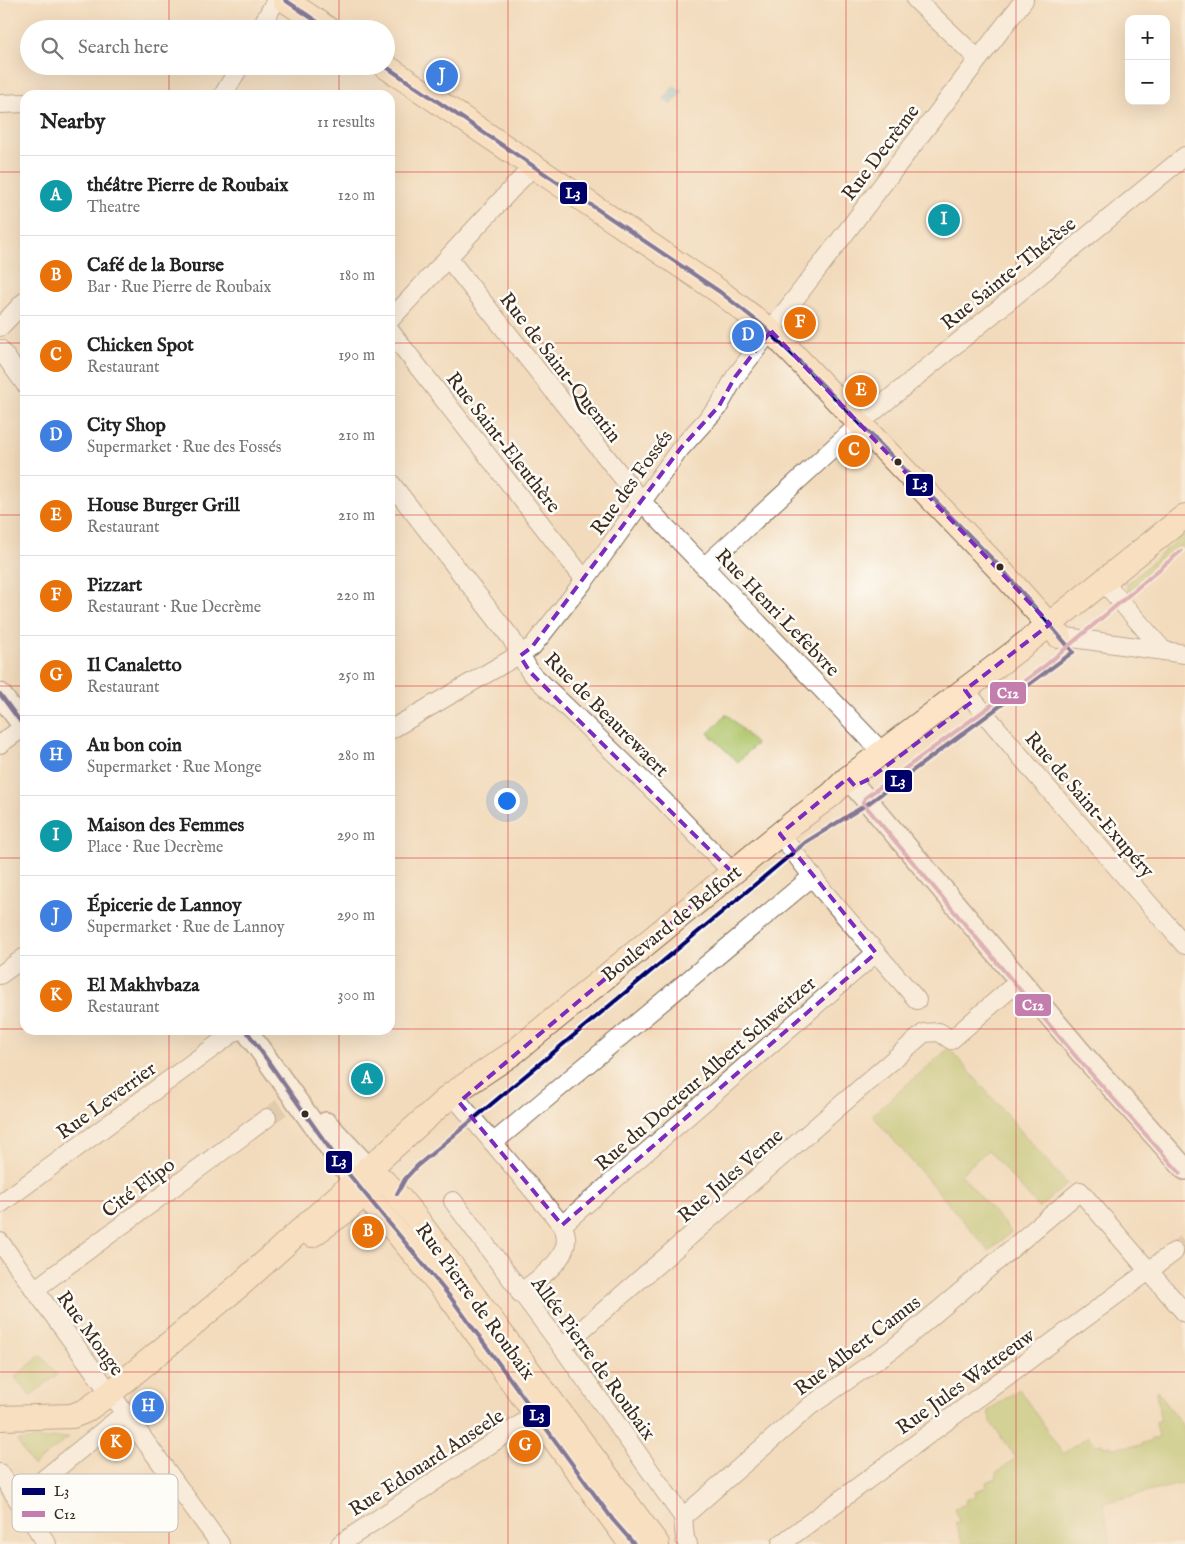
<!DOCTYPE html>
<meta charset="utf-8">
<style>
:root{--surface:#fff;--page:#f6f6f6;--text:#222;--muted:#767676;--line:#e0e0e0;--accent:#111827}
body{margin:0;font-family:"IM FELL English",serif;background:var(--page);color:var(--text)}
.controls{position:absolute;right:15px;top:15px;display:grid;overflow:hidden;border-radius:10px;box-shadow:0 5px 20px #0002}
.controls button{width:45px;height:45px;display:grid;place-items:center;padding:0;border:0;border-bottom:1px solid var(--line);background:var(--surface);color:var(--text);font:25px sans-serif}
.you{position:absolute;left:506px;top:800px;width:18px;height:18px;margin:-12px;border:4px solid #fff;border-radius:50%;background:#1a73e8;box-shadow:0 0 0 8px #1a73e833}
.badge{display:grid;place-items:center;width:32px;height:32px;border-radius:50%;background:var(--accent);color:#fff;font-size:16px;font-weight:700}
.pin{position:absolute;translate:-50% -50%;border:2px solid #fff;box-shadow:0 1px 5px #0006}
.list{margin:0;padding:0;list-style:none}
h2{display:flex;justify-content:space-between;align-items:center;height:65px;margin:0;padding:0 20px;font-size:21px}
h2 small{font-size:16px;font-weight:400;color:var(--muted)}
.list li{display:grid;grid-template-columns:32px 1fr auto;gap:15px;align-items:center;box-sizing:border-box;height:80px;padding:0 20px;border-top:1px solid var(--line)}
.list b{display:block;font-size:19px;white-space:nowrap}
.list p{margin:0;font-size:16px;white-space:nowrap;color:var(--muted)}
.list em{font-size:16px;font-style:normal;color:var(--muted)}
.icon{flex:none;width:28px;height:28px;fill:none;stroke:currentColor;stroke-width:2;stroke-linecap:round;stroke-linejoin:round}
.map{position:relative;flex:none;width:1185px;height:1544px;overflow:hidden}
.search{position:absolute;background:var(--surface);box-shadow:0 5px 20px #0002;left:20px;top:20px;width:375px;height:55px;display:flex;align-items:center;gap:12px;box-sizing:border-box;padding:0 18px;border-radius:28px;color:var(--muted);font-size:19px}
.panel{position:absolute;background:var(--surface);box-shadow:0 5px 20px #0002;left:20px;top:90px;width:375px;height:945px;border-radius:15px}
.map>svg:first-child{display:block}
</style>
<div class="map">
<svg width="1185" height="1544" viewBox="0 0 1185 1544">
<defs>
<pattern id="water-rules" width="6" height="5" patternUnits="userSpaceOnUse" patternTransform="scale(1.25)"><rect width="6" height="5" fill="#69c1e6"/><path d="M0 2.5h6" fill="none" stroke="#589dba"/></pattern>
</defs>
<rect width="100%" height="100%" fill="#fdfcf7"/>
<filter id="ink" filterUnits="userSpaceOnUse"><feTurbulence type="fractalNoise" baseFrequency=".02" numOctaves="2"/><feDisplacementMap in="SourceGraphic" scale="10" xChannelSelector="R" yChannelSelector="G"/><feConvolveMatrix kernelMatrix="1 2 1 2 8 2 1 2 1" color-interpolation-filters="sRGB"/></filter>
<filter id="wash" filterUnits="userSpaceOnUse"><feTurbulence type="fractalNoise" baseFrequency=".0096" numOctaves="4" result="noise"/><feDisplacementMap in="SourceGraphic" scale="20" xChannelSelector="R" yChannelSelector="G"/><feGaussianBlur stdDeviation="1.12" result="paint"/><feColorMatrix in="noise" values="0 0 0 0 0 0 0 0 0 0 0 0 0 0 0 0 0 1.4 0 .05"/><feComposite in="paint" operator="in"/></filter>
<g filter="url(#wash)">
<rect width="100%" height="100%" fill="#f2dbbc"/>
<g fill="#afc569" stroke="#757844">
<path d="M1185,533v11l-54,47h-4v-7z"/>
<path d="M727,714l29,30 -18,18 -30,-29z"/>
<path d="M949,1048l118,136 -28,24 -51,-58 -27,24 50,58 -22,19 -117,-136z"/>
<path d="M41,1355l16,20 -27,21 -15,-19z"/>
<path d="M1019,1389l44,65 25,-18 7,9 8,-1v2l8,-1 1,3c10,-1 21,-2 30,-3v-2l9,-1v-3h7l-2,-17 4,-1 -3,-31 28,39v54l-82,20 8,41h-148l-8,-21 5,-2 -5,-13 11,-4 -1,-4 11,-4 -1,-5 12,-4 -1,-5 11,-4 -1,-5 20,-15 -25,-35 -3,-12z"/>
<path d="M69,1437l-36,29 -16,-25z"/>
</g>
<path fill="url(#water-rules)" stroke="#527682" d="M674,86l8,5 -9,12 -3,1 -6,-4z"/>
</g>
<g filter="url(#ink)">
<g fill="none" stroke-linecap="round" stroke-linejoin="round">
<g stroke="#cdb89c" stroke-width="18" stroke-dasharray="18 9" stroke-linecap="butt">
<path d="M267,1118l16,-12"/>
<path d="M1174,1252l11,-9"/>
</g>
<defs>
<g id="minor">
<path d="M916,0l62,59"/>
<path d="M260,29l16,-29"/>
<path d="M223,95l17,-29"/>
<path d="M0,104l25,-1"/>
<path d="M448,258l194,244 240,250"/>
<path d="M390,320l143,-154"/>
<path d="M0,327l25,-26"/>
<path d="M390,331l195,249"/>
<path d="M0,349l25,35"/>
<path d="M390,482l121,156 19,34 131,126 71,74"/>
<path d="M705,566l161,-148 319,-262"/>
<path d="M1103,581l59,68"/>
<path d="M1059,636l126,18"/>
<path d="M965,690l72,86 148,169"/>
<path d="M390,730l142,-83 53,-67 95,-131 39,-43 16,-29 289,-377"/>
<path d="M0,744l24,-17"/>
<path d="M780,834l45,59 92,107"/>
<path d="M0,975l25,-18"/>
<path d="M452,1094l110,131"/>
<path d="M493,1143l320,-267"/>
<path d="M453,1201l109,146 121,170 2,22 3,5"/>
<path d="M0,1204l237,-174"/>
<path d="M0,1242l220,302"/>
<path d="M34,1290l233,-172"/>
<path d="M520,1293c19,-15 59,-39 42,-68l314,-272"/>
<path d="M562,1347l362,-314 15,-1 12,8 69,-60"/>
<path d="M0,1473l47,71"/>
<path d="M18,1500l106,-86"/>
<path d="M683,1517l127,-111 84,-58 186,-157 105,122"/>
<path d="M340,1544l196,-130"/>
<path d="M781,1544l393,-292"/>
</g>
<g id="tertiary">
<path d="M0,694l25,34"/>
<path d="M848,778l235,277 102,114"/>
<path d="M246,1030l108,151"/>
<path d="M326,1123l42,45"/>
</g>
<g id="secondary">
<path d="M285,0l43,29"/>
<path d="M385,66l335,226 51,39 228,238 60,67"/>
<path d="M368,1168l23,20 25,30 241,326"/>
<path d="M354,1181l97,117 180,246"/>
<path d="M312,1235l31,-22 32,-29"/>
<path d="M0,1418l72,-2 13,-5 24,-17 132,-110 211,-190 61,-41 280,-230 38,-28 17,-17 168,-127 169,-135"/>
</g>
</defs>
<use href="#minor" stroke="#7b6855" stroke-width="20"/>
<use href="#tertiary" stroke="#7b6855" stroke-width="24"/>
<use href="#secondary" stroke="#7b6855" stroke-width="26"/>
<use href="#minor" stroke="#fff" stroke-width="18"/>
<use href="#tertiary" stroke="#fff" stroke-width="21"/>
<use href="#secondary" stroke="#fee4c6" stroke-width="24"/>
<defs>
<g id="bus-1">
<path d="M285,0l43,29"/>
<path d="M385,66l335,226 42,33 38,37 202,207 71,83"/>
<path d="M0,694l25,34"/>
<path d="M246,1030l96,136 109,132 162,222 21,24"/>
<path d="M397,1194l8,-15 12,-13 389,-324 63,-39 204,-151"/>
</g>
<path id="bus-2" d="M1180,1173l-102,-114 -215,-256 2,-5 181,-133 135,-114"/>
</defs>
<use href="#bus-1" stroke="#fdfcf7" stroke-width="8"/>
<use href="#bus-2" stroke="#fdfcf7" stroke-width="8"/>
<use href="#bus-1" stroke="#006" stroke-width="4"/>
<use href="#bus-2" stroke="#c47ead" stroke-width="4"/>
</g>
</g>
<path d="M0 0H1185V1544H0ZM771,331l279,293 -85,66 8,11 -104,78 -14,7 -7,-8 -68,56 96,119 -314,272 -103,-123 273,-230 -202,-200 -10,-16 12,-9 148,-198 39,-43 16,-29z" fill="#f2dbbc" fill-opacity=".55" fill-rule="evenodd"/>
<path fill="none" stroke="#7b2cbf" stroke-width="4" stroke-dasharray="10 6" stroke-linejoin="round" d="M771,331l279,293 -85,66 8,11 -104,78 -14,7 -7,-8 -68,56 96,119 -314,272 -103,-123 273,-230 -202,-200 -10,-16 12,-9 148,-198 39,-43 16,-29z"/>
<path fill="none" stroke="#d62828" stroke-width="1" stroke-opacity="0.55" d="M169,0v29M339,0v29M508,0v1544M677,0v1544M846,0v1544M1016,0v1544M169,66v29M339,66v29M0,172h25M390,172h795M0,343h25M390,343h795M0,515h25M390,515h795M0,686h25M390,686h795M0,858h25M390,858h795M0,1029h25M390,1029h795M169,1030v514M339,1030v514M0,1201h1185M0,1372h1185"/>
<g fill="#3b2a1e" stroke="#fdfcf7" stroke-width="2">
<circle cx="898" cy="462" r="4.5"/>
<circle cx="1000" cy="567" r="4.5"/>
<circle cx="305" cy="1114" r="4.5"/>
</g>
<g text-anchor="middle" stroke-width="5" stroke-linejoin="round" paint-order="stroke">
<g font-size="20" fill="#3b2a1e" stroke="#fdfcf7">
<text transform="translate(880 152) rotate(-53)" y="7">Rue Decrème</text>
<text transform="translate(1008 273) rotate(-39)" y="7">Rue Sainte-Thérèse</text>
<text transform="translate(561 367) rotate(52)" y="7">Rue de Saint-Quentin</text>
<text transform="translate(504 442) rotate(52)" y="7">Rue Saint-Eleuthère</text>
<text transform="translate(631 482) rotate(-54)" y="7">Rue des Fossés</text>
<text transform="translate(778 612) rotate(46)" y="7">Rue Henri Lefebvre</text>
<text transform="translate(607 714) rotate(45)" y="7">Rue de Beaurewaert</text>
<text transform="translate(1090 804) rotate(49)" y="7">Rue de Saint-Exupéry</text>
<text transform="translate(671 923) rotate(-39)" y="7">Boulevard de Belfort</text>
<text transform="translate(705 1073) rotate(-41)" y="7">Rue du Docteur Albert Schweitzer</text>
<text transform="translate(106 1100) rotate(-36)" y="7">Rue Leverrier</text>
<text transform="translate(730 1175) rotate(-41)" y="7">Rue Jules Verne</text>
<text transform="translate(138 1187) rotate(-37)" y="7">Cité Flipo</text>
<text transform="translate(476 1301) rotate(54)" y="7">Rue Pierre de Roubaix</text>
<text transform="translate(91 1333) rotate(54)" y="7">Rue Monge</text>
<text transform="translate(857 1345) rotate(-37)" y="7">Rue Albert Camus</text>
<text transform="translate(594 1358) rotate(54)" y="7">Allée Pierre de Roubaix</text>
<text transform="translate(965 1381) rotate(-36)" y="7">Rue Jules Watteeuw</text>
<text transform="translate(426 1462) rotate(-33)" y="7">Rue Edouard Anseele</text>
</g>
</g>
<rect x="12" y="1474" width="166" height="58" rx="8" fill="#fdfcf7" stroke="#c3bdb6" stroke-width="1"/>
<rect x="22" y="1488" width="23" height="7" fill="#006"/>
<rect x="22" y="1511" width="23" height="6" fill="#c47ead"/>
<g font-size="14" fill="#3b2a1e">
<text x="54" y="1496">L3</text>
<text x="54" y="1519">C12</text>
</g>
<g stroke="#fdfcf7" stroke-width="2">
<rect x="559" y="181" width="29" height="24" rx="5" fill="#006"/>
<rect x="905" y="473" width="29" height="24" rx="5" fill="#006"/>
<rect x="989" y="681" width="38" height="24" rx="5" fill="#c47ead"/>
<rect x="884" y="769" width="29" height="24" rx="5" fill="#006"/>
<rect x="1014" y="993" width="38" height="24" rx="5" fill="#c47ead"/>
<rect x="325" y="1150" width="28" height="24" rx="5" fill="#006"/>
<rect x="522" y="1404" width="29" height="24" rx="5" fill="#006"/>
</g>
<g font-size="14" text-anchor="middle" font-weight="bold" fill="#fff">
<text x="573" y="198">L3</text>
<text x="920" y="489">L3</text>
<text x="1008" y="698">C12</text>
<text x="898" y="786">L3</text>
<text x="1033" y="1010">C12</text>
<text x="339" y="1166">L3</text>
<text x="537" y="1420">L3</text>
</g>
</svg>
<div class="controls">
<button>+</button>
<button>−</button>
</div>
<div class="you"></div>
<div class="pin badge" style="left:367px;top:1079px;background:#0f9aa8">A</div>
<div class="pin badge" style="left:368px;top:1232px;background:#e8710a">B</div>
<div class="pin badge" style="left:854px;top:451px;background:#e8710a">C</div>
<div class="pin badge" style="left:748px;top:336px;background:#3f7fe0">D</div>
<div class="pin badge" style="left:861px;top:391px;background:#e8710a">E</div>
<div class="pin badge" style="left:800px;top:323px;background:#e8710a">F</div>
<div class="pin badge" style="left:525px;top:1446px;background:#e8710a">G</div>
<div class="pin badge" style="left:148px;top:1407px;background:#3f7fe0">H</div>
<div class="pin badge" style="left:944px;top:220px;background:#0f9aa8">I</div>
<div class="pin badge" style="left:442px;top:76px;background:#3f7fe0">J</div>
<div class="pin badge" style="left:116px;top:1443px;background:#e8710a">K</div>
<div class="search"><svg class="icon" aria-label="search" viewBox="0 0 24 24"><circle cx="10" cy="10" r="6"/><path d="M15 15l6 6"/></svg>Search here</div>
<section class="panel">
<h2>Nearby<small>11 results</small></h2>
<ul class="list">
<li><span class="badge" style="background:#0f9aa8">A</span><div><b>théâtre Pierre de Roubaix</b><p>Theatre</p></div><em>120 m</em></li>
<li><span class="badge" style="background:#e8710a">B</span><div><b>Café de la Bourse</b><p>Bar · Rue Pierre de Roubaix</p></div><em>180 m</em></li>
<li><span class="badge" style="background:#e8710a">C</span><div><b>Chicken Spot</b><p>Restaurant</p></div><em>190 m</em></li>
<li><span class="badge" style="background:#3f7fe0">D</span><div><b>City Shop</b><p>Supermarket · Rue des Fossés</p></div><em>210 m</em></li>
<li><span class="badge" style="background:#e8710a">E</span><div><b>House Burger Grill</b><p>Restaurant</p></div><em>210 m</em></li>
<li><span class="badge" style="background:#e8710a">F</span><div><b>Pizzart</b><p>Restaurant · Rue Decrème</p></div><em>220 m</em></li>
<li><span class="badge" style="background:#e8710a">G</span><div><b>Il Canaletto</b><p>Restaurant</p></div><em>250 m</em></li>
<li><span class="badge" style="background:#3f7fe0">H</span><div><b>Au bon coin</b><p>Supermarket · Rue Monge</p></div><em>280 m</em></li>
<li><span class="badge" style="background:#0f9aa8">I</span><div><b>Maison des Femmes</b><p>Place · Rue Decrème</p></div><em>290 m</em></li>
<li><span class="badge" style="background:#3f7fe0">J</span><div><b>Épicerie de Lannoy</b><p>Supermarket · Rue de Lannoy</p></div><em>290 m</em></li>
<li><span class="badge" style="background:#e8710a">K</span><div><b>El Makhvbaza</b><p>Restaurant</p></div><em>300 m</em></li>
</ul>
</section>
</div>
